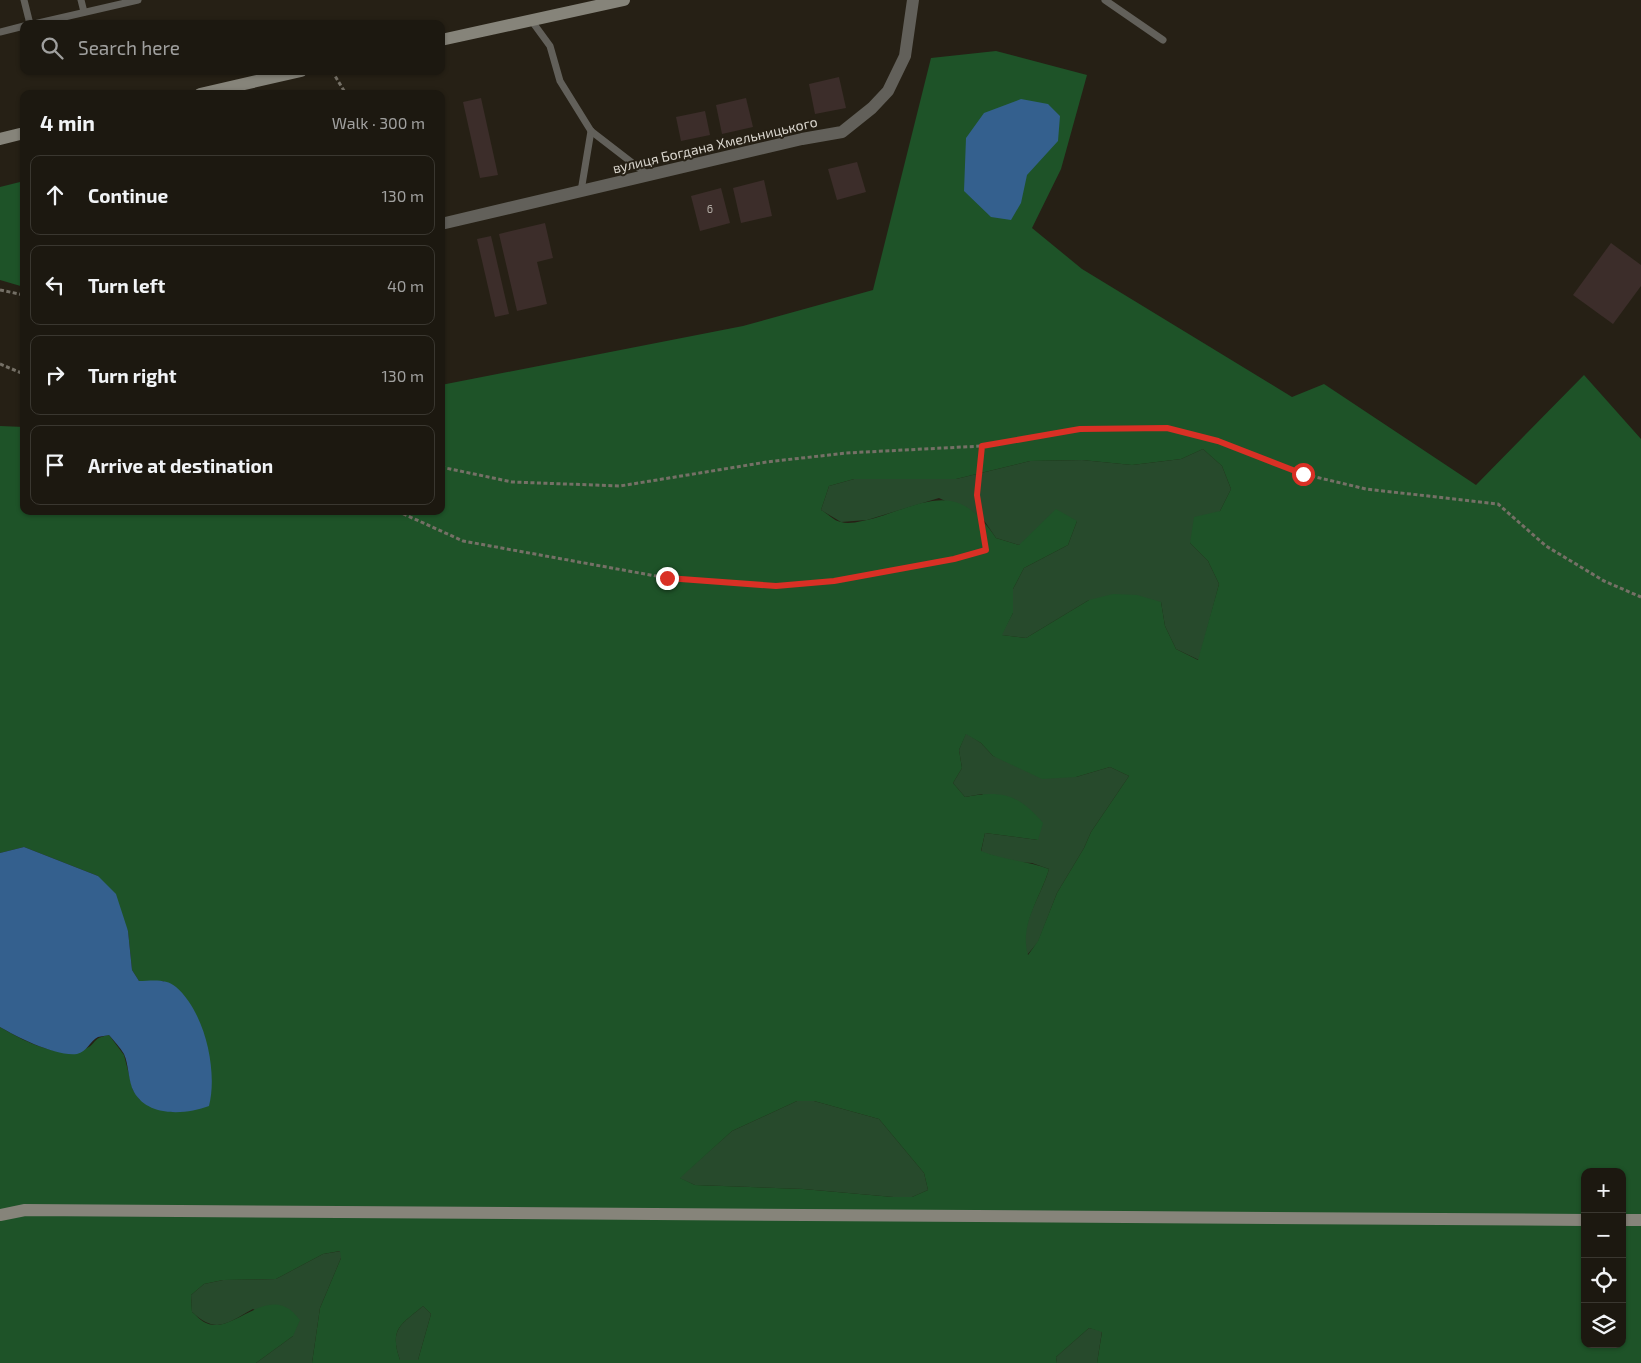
<!DOCTYPE html>
<meta charset="utf-8">
<style>
:root{--surface:#1c1810;--page:#252119;--text:#f1f3f6;--muted:#a0a09f;--line:#3a3730}
body{margin:0;font-family:"Exo 2",sans-serif;background:var(--page);color:var(--text)}
.controls{position:absolute;right:15px;bottom:15px;display:grid;overflow:hidden;border-radius:10px;box-shadow:0 1px 4px #0004}
.controls button{width:45px;height:45px;display:grid;place-items:center;padding:0;border:0;border-bottom:1px solid var(--line);background:var(--surface);color:var(--text);font:25px sans-serif}
.stop{position:absolute;width:15px;height:15px;margin:-11px;border:4px solid #d93025;border-radius:50%;background:#fff}
.stop.end{background:#d93025;border-color:#fff;box-shadow:0 1px 5px #0008}
.list{margin:0;padding:0;list-style:none}
h2{display:flex;justify-content:space-between;align-items:center;height:65px;margin:0;padding:0 20px;font-size:21px}
h2 small{font-size:16px;font-weight:400;color:var(--muted)}
.list li{display:grid;grid-template-columns:32px 1fr auto;gap:15px;align-items:center;box-sizing:border-box;height:80px;margin:0 10px 10px;padding:0 10px;border:1px solid var(--line);border-radius:10px}
.list b{display:block;font-size:19px;white-space:nowrap}
.list em{font-size:16px;font-style:normal;color:var(--muted)}
.icon{flex:none;width:28px;height:28px;fill:none;stroke:currentColor;stroke-width:2;stroke-linecap:round;stroke-linejoin:round}
.map{position:relative;flex:none;width:1641px;height:1363px;overflow:hidden}
.search{position:absolute;background:var(--surface);box-shadow:0 1px 4px #0004;left:20px;top:20px;width:425px;height:55px;display:flex;align-items:center;gap:12px;box-sizing:border-box;padding:0 18px;border-radius:10px;color:var(--muted);font-size:19px}
.panel{position:absolute;background:var(--surface);box-shadow:0 1px 4px #0004;left:20px;top:90px;width:425px;height:425px;border-radius:10px}
.map>svg:first-child{display:block}
</style>
<div class="map">
<svg width="1641" height="1363" viewBox="0 0 1641 1363">
<rect width="100%" height="100%" fill="#262015"/>
<g fill="#274a2c">
<path d="M1203,449l19,17 9,23 -11,22 -30,32 18,18 11,23 -20,76 -23,-11 -11,-23 -4,-24 -72,-2 -63,38 -25,-3 12,-22v-24l11,-21 44,-23 9,-24 -58,24 -23,-7 -13,-19 -44,-21 -72,22 -26,2 -20,-12 8,-24 25,-7h102l74,-18 52,-1 50,5 49,-6z"/>
<path d="M966,733l15,10 12,13 83,21 34,-10 19,9 -38,56 -7,16 -27,45 -19,49 -11,13c-1,-6 -3,-13 -2,-19 2,-23 18,-45 24,-67l-17,-6 -18,-1 -33,-10 4,-19 53,7 -56,-46 -17,3 -12,-14 9,-15 -3,-18z"/>
<path d="M797,1101h17l65,18 45,54 4,17 -16,7h-19l-90,-8 -108,-4 -16,-7 53,-47z"/>
<path d="M341,1251v7l-21,50 -8,55h-56l37,-27 -40,-27c-26,14 -36,26 -61,3l-1,-17 13,-11 19,-4 53,-1 47,-25z"/>
<path d="M423,1306l8,8 -13,46h-18c-11,-32 1,-35 23,-54z"/>
<path d="M1089,1328l13,3 -5,32h-40l-1,-6z"/>
</g>
<g fill="#1e5328" fill-rule="evenodd">
<path d="M996,51l91,24 -26,94 -29,59 50,41 210,128 32,-13 152,101 108,-110 57,64v924h-544l5,-31 -13,-4 -33,29 1,6h-745l8,-55 21,-50 -1,-7 -17,3 -47,25 -53,1 -19,4 -13,11 1,17c4,3 8,8 12,10 25,15 57,-32 85,-13 4,2 8,8 11,11l-7,16 -37,27h-256v-336c24,14 59,33 87,21 10,-5 5,-10 22,-13l15,20 9,35 7,10 24,-119h-25l-7,-11 -4,-39 -30,-55 -74,-29 -24,6v-427l24,1v84h417v-126l302,-59 130,-36 58,-232zM1203,449l19,17 9,23 -11,22 -26,6 -4,26 18,18 11,23 -21,76 -22,-11 -11,-23 -4,-24 -24,-7 -24,-1 -24,6 -63,38 -24,-3 11,-22v-24l11,-21 44,-23 9,-24 -21,-12 -37,36 -23,-7c-38,-57 -66,-37 -121,-20 -9,2 -25,7 -34,4 -7,-1 -14,-9 -20,-12l8,-24 25,-7h102l74,-18 52,-1 50,5 49,-6zM966,734l15,9 12,13 49,23 34,-2 34,-10 19,9 -38,56 -7,16 -27,45 -19,48 -10,14c-9,-30 13,-58 21,-86 -22,-8 -46,-9 -68,-18l4,-18 53,7 5,-17c-24,-29 -42,-33 -78,-26l-12,-14 9,-15 -3,-18zM797,1101h17l65,18 45,54 4,17 -16,7h-19l-90,-8 -108,-4 -15,-7 52,-47zM1585,1172h37v172h-37zM423,1306l8,8 -13,46h-18c-11,-32 1,-35 23,-54z"/>
<path d="M24,181v106l-24,-7v-93z"/>
</g>
<g fill="#34608e">
<path d="M1021,99l27,5 12,12 -2,25 -31,34 -6,28 -10,17 -20,-3 -27,-26 2,-53 18,-25z"/>
<path d="M24,847l74,29 18,18 12,37 4,39 7,11c12,0 27,-3 37,6 29,25 42,84 33,119 -24,9 -61,11 -75,-14 -6,-11 -5,-27 -10,-38 -4,-7 -10,-13 -15,-19 -3,1 -8,1 -11,2 -8,4 -11,15 -21,17 -20,3 -60,-17 -77,-27v-174z"/>
</g>
<g fill="#3c2d2a">
<path d="M839,77l7,31 -31,6 -6,-30z"/>
<path d="M481,98l17,77 -18,3 -17,-76z"/>
<path d="M746,98l7,29 -31,7 -6,-29z"/>
<path d="M705,111l5,24 -29,6 -5,-24z"/>
<path d="M857,162l9,30 -29,8 -9,-31z"/>
<path d="M764,180l8,36 -31,7 -8,-35z"/>
<path d="M721,188l9,35 -30,8 -9,-35z"/>
<path d="M545,223l8,35 -16,4 10,42 -30,7 -18,-77z"/>
<path d="M491,236l18,78 -14,3 -18,-78z"/>
<path d="M1611,243l30,22v21l-28,38 -40,-29z"/>
</g>
<g fill="none" stroke-linecap="round" stroke-linejoin="round">
<g stroke="#757066" stroke-width="3" stroke-dasharray="4 2.5" stroke-linecap="butt">
<path d="M332,71l14,23"/>
<path d="M0,290l24,5"/>
<path d="M0,364l24,10"/>
<path d="M441,467l71,15 108,4 147,-24 79,-9 136,-7 98,-17 87,-1 51,13 85,33 63,15 132,15 48,42 58,35 37,16"/>
<path d="M397,511l66,30 204,37 109,8 59,-5 119,-22 32,-9 -9,-55 5,-49"/>
</g>
<g stroke="#62605a" stroke-width="7">
<path d="M24,0l6,24"/>
<path d="M81,0l3,12"/>
<path d="M1105,0l58,40"/>
<path d="M531,20l19,26 10,35 31,50 57,44"/>
<path d="M34,24l104,-24"/>
<path d="M0,32l24,-6"/>
<path d="M581,191l10,-60"/>
</g>
<path stroke="#62605a" stroke-width="12" d="M441,224l361,-85 40,-7 30,-24 16,-17 17,-35 8,-56"/>
<g stroke="#86847a" stroke-width="12">
<path d="M441,40l183,-40"/>
<path d="M200,94l101,-23"/>
<path d="M0,139l24,-6"/>
<path d="M0,1215l25,-5 1560,10"/>
<path d="M1622,1220h19"/>
</g>
</g>
<g fill="none" stroke-linecap="round" stroke-linejoin="round">
<path stroke="#d93025" stroke-width="6" d="M667,578l109,8 58,-5 120,-22 32,-9 -9,-55 5,-49 98,-17 87,-1 51,13 85,33"/>
</g>
<g text-anchor="middle" stroke-width="4" stroke-linejoin="round" paint-order="stroke">
<g font-size="11" fill="#b2aca5">
<text x="710" y="213">6</text>
</g>
<g font-size="14" fill="#dad6ce" stroke="#262015">
<text transform="translate(715 145) rotate(-13)" y="5">вулиця Богдана Хмельницького</text>
</g>
</g>
</svg>
<div class="controls">
<button>+</button>
<button>−</button>
<button><svg class="icon" aria-label="locate" viewBox="0 0 24 24"><circle cx="12" cy="12" r="6"/><path d="M12 2v4M12 18v4M2 12h4M18 12h4"/></svg></button>
<button><svg class="icon" aria-label="layers" viewBox="0 0 24 24"><path d="M12 4l9 5-9 5-9-5zM3 14l9 5 9-5"/></svg></button>
</div>
<div class="stop" style="left:1303px;top:474px"></div>
<div class="stop end" style="left:667px;top:578px"></div>
<div class="search"><svg class="icon" aria-label="search" viewBox="0 0 24 24"><circle cx="10" cy="10" r="6"/><path d="M15 15l6 6"/></svg>Search here</div>
<section class="panel">
<h2>4 min<small>Walk · 300 m</small></h2>
<ul class="list">
<li><svg class="icon" aria-label="ahead" viewBox="0 0 24 24"><path d="M12 20V5M6 11l6-6 6 6"/></svg><div><b>Continue</b></div><em>130 m</em></li>
<li><svg class="icon" aria-label="left" viewBox="0 0 24 24"><path d="M17 20v-9H6M10 6l-5 5 5 5"/></svg><div><b>Turn left</b></div><em>40 m</em></li>
<li><svg class="icon" aria-label="right" viewBox="0 0 24 24"><path d="M7 20v-9h11M14 6l5 5-5 5"/></svg><div><b>Turn right</b></div><em>130 m</em></li>
<li><svg class="icon" aria-label="arrive" viewBox="0 0 24 24"><path d="M6 21V4h12l-3 4 3 4H6"/></svg><div><b>Arrive at destination</b></div></li>
</ul>
</section>
</div>
